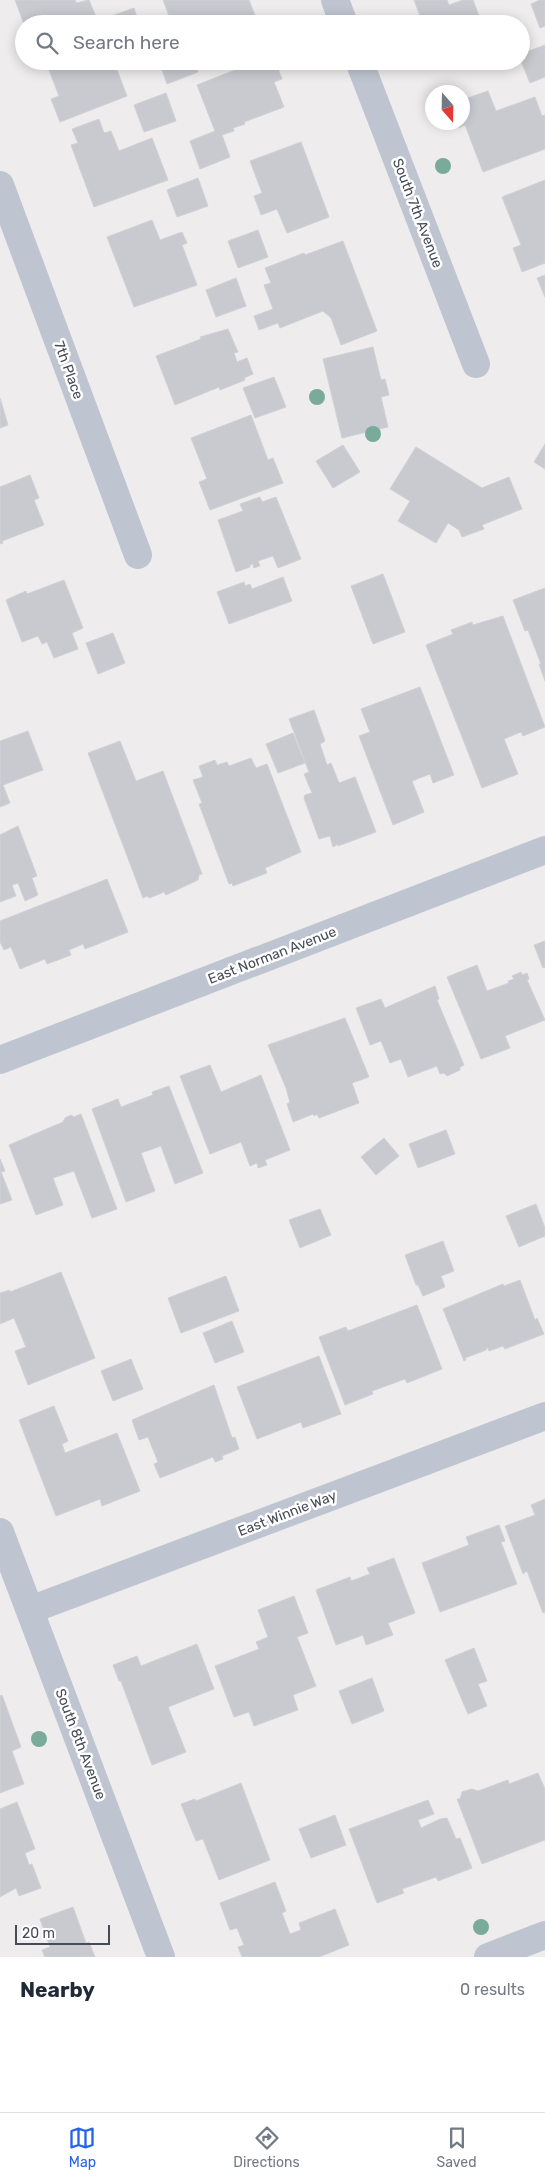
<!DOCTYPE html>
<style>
:root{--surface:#fff;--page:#f2f2f3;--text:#1f2937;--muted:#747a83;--line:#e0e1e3;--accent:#2563eb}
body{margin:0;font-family:Rubik,sans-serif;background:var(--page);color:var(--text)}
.compass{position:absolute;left:425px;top:85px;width:45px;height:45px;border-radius:50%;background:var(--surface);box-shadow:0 2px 12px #0003;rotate:160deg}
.scale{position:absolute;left:15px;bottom:12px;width:95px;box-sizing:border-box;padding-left:5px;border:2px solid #454c58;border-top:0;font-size:14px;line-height:18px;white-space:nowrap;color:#454c58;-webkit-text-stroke:4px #fff;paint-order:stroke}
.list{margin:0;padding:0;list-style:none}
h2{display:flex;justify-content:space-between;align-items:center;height:65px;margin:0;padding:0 20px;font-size:21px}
h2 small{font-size:16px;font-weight:400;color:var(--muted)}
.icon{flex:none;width:28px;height:28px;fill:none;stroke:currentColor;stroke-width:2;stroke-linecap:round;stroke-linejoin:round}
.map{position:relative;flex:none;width:545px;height:1957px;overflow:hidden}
.search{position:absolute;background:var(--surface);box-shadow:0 2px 12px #0003;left:15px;right:15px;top:15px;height:55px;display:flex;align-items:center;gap:12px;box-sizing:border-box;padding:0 18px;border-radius:28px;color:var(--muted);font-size:19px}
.sheet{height:155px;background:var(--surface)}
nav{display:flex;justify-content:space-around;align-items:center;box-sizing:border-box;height:70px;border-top:1px solid var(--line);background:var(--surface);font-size:14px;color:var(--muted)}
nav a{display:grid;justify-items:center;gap:2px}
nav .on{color:var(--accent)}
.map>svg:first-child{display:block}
</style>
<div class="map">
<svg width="545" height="1957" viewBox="0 0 545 1957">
<rect width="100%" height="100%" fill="#eeecec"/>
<g fill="#c9cad0" stroke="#d0d1d7">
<path d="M15,0h60l1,3 13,-3 7,17 -17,7 -3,-6 -14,6h-38z"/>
<path d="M163,0h86l9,23 -86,1z"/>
<path d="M414,0h33l2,5 14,-5h10l9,24h-59z"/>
<path d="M540,0h5v26l-5,2 -9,-24z"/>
<path d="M134,8l5,16h-35l-1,-5z"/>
<path d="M545,45v32l-15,6 -9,-22v-7z"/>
<path d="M71,61h34l2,4 7,-3 13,34 -67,26 -9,-23 8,-3 -10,-26z"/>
<path d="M159,61h35l4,11 -31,12z"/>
<path d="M258,61h17l7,18 -8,3 10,25 -40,15 1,2 -12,4 1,3 -12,4 8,22 -30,12 -10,-28 25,-10 -18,-46z"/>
<path d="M462,61h21l-18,7z"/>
<path d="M488,91l8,20 39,-14 7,19 3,-1v34l-62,23 -18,-47 -6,3 -2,-6h5v-22z"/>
<path d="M166,93l10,28 -32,11 -10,-27z"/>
<path d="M99,119l5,14 7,-2 8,20 33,-13 16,42 -74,27 -23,-62 7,-2 -6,-14z"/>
<path d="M301,142l28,75 -42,16 -10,-24 -16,6 -7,-19 8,-3 -12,-32z"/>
<path d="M198,178l10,28 -31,11 -10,-27z"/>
<path d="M545,180v83l-23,9 -9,-24 8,-3 -19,-48z"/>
<path d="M152,220l8,20 22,-8 5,11 -5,2 15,40 -63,22 -27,-70z"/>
<path d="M258,230l10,27 -30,11 -10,-27z"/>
<path d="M343,241l34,90 -36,14 -10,-27 -8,-7 -43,17 -2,-5 -19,7 -5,-14 19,-7 -9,-24 7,-2 -6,-15 39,-15 1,2z"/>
<path d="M545,275v22l-8,-19z"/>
<path d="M236,278l10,28 -30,11 -10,-27z"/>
<path d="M228,329l10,23 -4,1 3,9 10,-4 6,16 -9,4 1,2 -25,10 -1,-3 -44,18 -19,-49 45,-17 -1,-2z"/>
<path d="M373,347l8,33 4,-1 4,16 -8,2 7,30 -46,11 -19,-79z"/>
<path d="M274,377l12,30 -31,11 -12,-30z"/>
<path d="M0,398l8,27 -8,3z"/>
<path d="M251,415l17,45 5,-2 10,25 -73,27 -11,-28 8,-3 -16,-41z"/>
<path d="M545,444v25l-11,-7z"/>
<path d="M343,445l17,27 -27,16 -17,-27z"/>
<path d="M416,447l66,41 27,-11 13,32 -40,16 2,4 -22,8 -3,-7 -11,-7 -12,20 -38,-22 12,-20 -20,-12z"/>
<path d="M30,475l9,23 -5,2 10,25 -42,16 1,2 -3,1v-57z"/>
<path d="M260,497l2,5 14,-5 25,62 -23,9 -5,-12 -15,5 2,5 -6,2 -1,-4 -3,1v2l-14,5 -18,-52 25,-9 -3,-7z"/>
<path d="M383,574l22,58 -32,12 -22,-58z"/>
<path d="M283,577l9,24 -63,23 -12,-32 27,-10 1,4 5,-2 2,5z"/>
<path d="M64,580l19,48 -11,5 6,16 -24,9 -7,-16 -5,2 -4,-8 -16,6 -16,-42 20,-9 1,3z"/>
<path d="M545,588v93l-6,-17h2l-13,-34 -3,1 -12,-31z"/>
<path d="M503,616l42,111 -22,9 -2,-4 -17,7 14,35 -36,14 -56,-143 27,-11 -2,-4 21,-8 1,3z"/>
<path d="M113,633l12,30 -27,11 -12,-31z"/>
<path d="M420,687l34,88 -21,8 -3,-9 -18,7 12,31 -31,13 -34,-89 11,-4 -9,-23z"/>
<path d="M314,710l11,31 -5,3 7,21 4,-2 8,20 16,-6 21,55 -38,14v-2l-5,3 -3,-11 -11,3 -15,-41 1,-3 7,-2 -8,-19 5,-2 -20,-53z"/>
<path d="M28,731l15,39 -40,15 7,18 -10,4v-66z"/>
<path d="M293,733l12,30 -27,10 -12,-29z"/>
<path d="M120,741l16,40 27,-10 39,103 -3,1 -1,5 -32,15 -3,-4 -1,2 -13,5 -2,-2 -4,2 -55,-145z"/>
<path d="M251,758l5,10 11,-4 34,88 -36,16 2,5 -34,13 -1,-3 -3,1 -30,-80 3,-1 -9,-23 10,-3 -4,-11 16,-6 2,5 10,-3 2,4z"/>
<path d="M18,826l19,50 -5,2 6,17 -13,6 -7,-18 -6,2 4,11 -16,6v-67z"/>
<path d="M107,879l21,53 -43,17 -2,-5 -14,6 2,5 -24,9 -2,-5 -25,10 -9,-22 -7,3 -4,-8v-21z"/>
<path d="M545,941v26l-2,1 -9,-23z"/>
<path d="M477,965l10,26 22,-8 -1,-2 6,-2 -2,-3 9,-4 1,3 5,-2 2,6 -2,1 18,40 -40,16 5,12 -29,11 -34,-82z"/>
<path d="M435,986l4,13 -2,1 27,65 -4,2v3l-13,6 -3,-3 -4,1 -3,-8 -29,11 -7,-18 -11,4 -9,-22 -11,4 -14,-37 25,-9 4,9z"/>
<path d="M345,1018l24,59 -17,6 7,20 -40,15 -2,-4 -3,2 -1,-2 -20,8 -6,-18 3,-2 -4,-14 -18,-43z"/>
<path d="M210,1065l11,27 40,-17 29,75 -25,10 2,5 -9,3 -1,-5 -7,3 -9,-24 -31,12 -30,-78z"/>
<path d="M169,1086l34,87 -28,11 -14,-38 -20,7 14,38 -29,11 -34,-93 26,-10 3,8 32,-12 -1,-3z"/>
<path d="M81,1114l36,95 -25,9 -18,-47 -21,7 10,27 -27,10 -27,-70 54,-23 2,-4 6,-3 3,2z"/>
<path d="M446,1130l9,24 -37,14 -9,-24z"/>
<path d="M384,1138l15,18 -23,19 -15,-18z"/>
<path d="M0,1159l5,12 -4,1 11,28 -12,4z"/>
<path d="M536,1204l9,24v8l-26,11 -13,-31z"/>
<path d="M320,1209l11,26 -31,13 -11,-28z"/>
<path d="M443,1241l11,30 -13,5 4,11 -22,9 -5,-11h-2l-11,-30z"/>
<path d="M61,1272l34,86 -67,27 -13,-34 11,-4 -12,-29 -14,6v-31l10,-3v2z"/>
<path d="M226,1276l13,35 -58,22 -13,-35z"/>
<path d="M520,1280l15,40 2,-2 7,16 -39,15 -2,-3 -14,5 -2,-4 -1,3 -21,8 1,2 -2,1 -21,-52 60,-25 1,2z"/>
<path d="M417,1305l25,64 -35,14 -2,-4 -33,12 1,3 -28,11 -26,-68 27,-10 2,4z"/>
<path d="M232,1321l12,31 -29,11 -12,-30z"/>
<path d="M319,1356l22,58 -38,14 -2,-6 -44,17 -20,-52z"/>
<path d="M131,1359l12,30 -30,12 -12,-30z"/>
<path d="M214,1385l18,53 3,-1 4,12 -17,7 1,3 -8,3 -2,-5 -53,21 -6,-14 4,-2 -10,-25 -9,3 -7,-20z"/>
<path d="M54,1406l14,35 -6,3 3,9 52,-20 23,58 -38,15 -2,-7 -44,17 -37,-96z"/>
<path d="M545,1499v113l-2,1 -16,-42 -4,3 -18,-48 30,-11 -4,-10z"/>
<path d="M499,1525l6,16 -4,1 16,42 -77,28 -18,-49 47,-18 -3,-8z"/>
<path d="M394,1558l21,55 -27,10 5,12 -27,10 -3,-10 -27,10 -20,-55 34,-13 1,4 19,-7 -3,-6z"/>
<path d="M294,1596l14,37 -11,4 19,49 -23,9 5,15 -44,16 -5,-14 -15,5 -19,-51 44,-17 -3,-7 12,-5 -10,-27z"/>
<path d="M197,1644l17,45 -46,18 18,45 -34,13 -31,-84h-2l-6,-16 24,-9 4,10z"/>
<path d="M474,1648l13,33 -9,3 9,22 -19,8 -23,-54z"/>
<path d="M372,1678l12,33 -32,13 -13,-33z"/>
<path d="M2,1695l19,52 -9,4 12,33 -24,9v-97z"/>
<path d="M538,1773l7,16v51l-63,24 -25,-65h3l2,-7 10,-3 6,2 30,-11 1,4z"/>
<path d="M241,1783l29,77 -51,20 -16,-41 -7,2 -15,-37 14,-5 1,2z"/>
<path d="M428,1800l6,14 -16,6 3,8 19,-9 7,-1 9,21 4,-1 12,30 -34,13 -2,-4 -34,12 2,4 -27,10 -28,-74z"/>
<path d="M17,1802l18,47 -10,4 4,12 3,-1 9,24 -22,8 -3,-8 -16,9v-88z"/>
<path d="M335,1815l11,30 -35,13 -12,-29z"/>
<path d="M275,1882l11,29 -4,2 8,21 11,-4 -2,-7 36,-14 14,36 -30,12h-77l-4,-10 6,-2 -7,-17 -7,2 -10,-27z"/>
<path d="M73,1907l13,36 3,-1 6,15h-50l-3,-7 8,-3 -10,-28z"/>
</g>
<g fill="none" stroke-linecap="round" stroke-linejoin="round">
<g stroke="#bfc5d0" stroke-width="28">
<path d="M335,0l9,24"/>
<path d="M359,61l117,303"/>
<path d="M0,185l138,370"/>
<path d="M0,1060l545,-210"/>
<path d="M0,1532l161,425"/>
<path d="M30,1610l515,-194"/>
</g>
<path stroke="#bfc5d0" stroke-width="28" d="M488,1957l57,-22"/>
</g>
<g fill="#7aaa9a">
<circle cx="443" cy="166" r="8"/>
<circle cx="317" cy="397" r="8"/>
<circle cx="373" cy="434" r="8"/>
<circle cx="39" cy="1739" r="8"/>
<circle cx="481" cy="1927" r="8"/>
</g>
<g text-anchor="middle" stroke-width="5" stroke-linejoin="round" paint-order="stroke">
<g font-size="14" fill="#454c58" stroke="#fff">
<text transform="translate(418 213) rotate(69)" y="5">South 7th Avenue</text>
<text transform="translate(69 370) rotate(70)" y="5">7th Place</text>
<text transform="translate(272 955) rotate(-21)" y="5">East Norman Avenue</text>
<text transform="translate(287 1513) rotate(-21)" y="5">East Winnie Way</text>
<text transform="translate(81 1744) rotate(69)" y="5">South 8th Avenue</text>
</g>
</g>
</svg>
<svg class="compass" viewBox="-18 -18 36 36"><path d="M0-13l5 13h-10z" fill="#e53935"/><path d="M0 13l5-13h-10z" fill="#747a83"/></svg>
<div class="scale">20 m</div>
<div class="search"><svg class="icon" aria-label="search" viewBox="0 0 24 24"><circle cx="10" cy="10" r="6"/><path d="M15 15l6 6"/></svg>Search here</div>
</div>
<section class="sheet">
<h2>Nearby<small>0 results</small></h2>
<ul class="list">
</ul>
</section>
<nav>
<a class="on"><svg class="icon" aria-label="map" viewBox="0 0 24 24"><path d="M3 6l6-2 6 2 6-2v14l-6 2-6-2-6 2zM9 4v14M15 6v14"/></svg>Map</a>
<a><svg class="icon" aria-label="directions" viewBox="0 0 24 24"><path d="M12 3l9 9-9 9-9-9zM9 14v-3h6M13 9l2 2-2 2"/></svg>Directions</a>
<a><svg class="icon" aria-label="saved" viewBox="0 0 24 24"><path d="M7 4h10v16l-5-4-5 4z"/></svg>Saved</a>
</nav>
